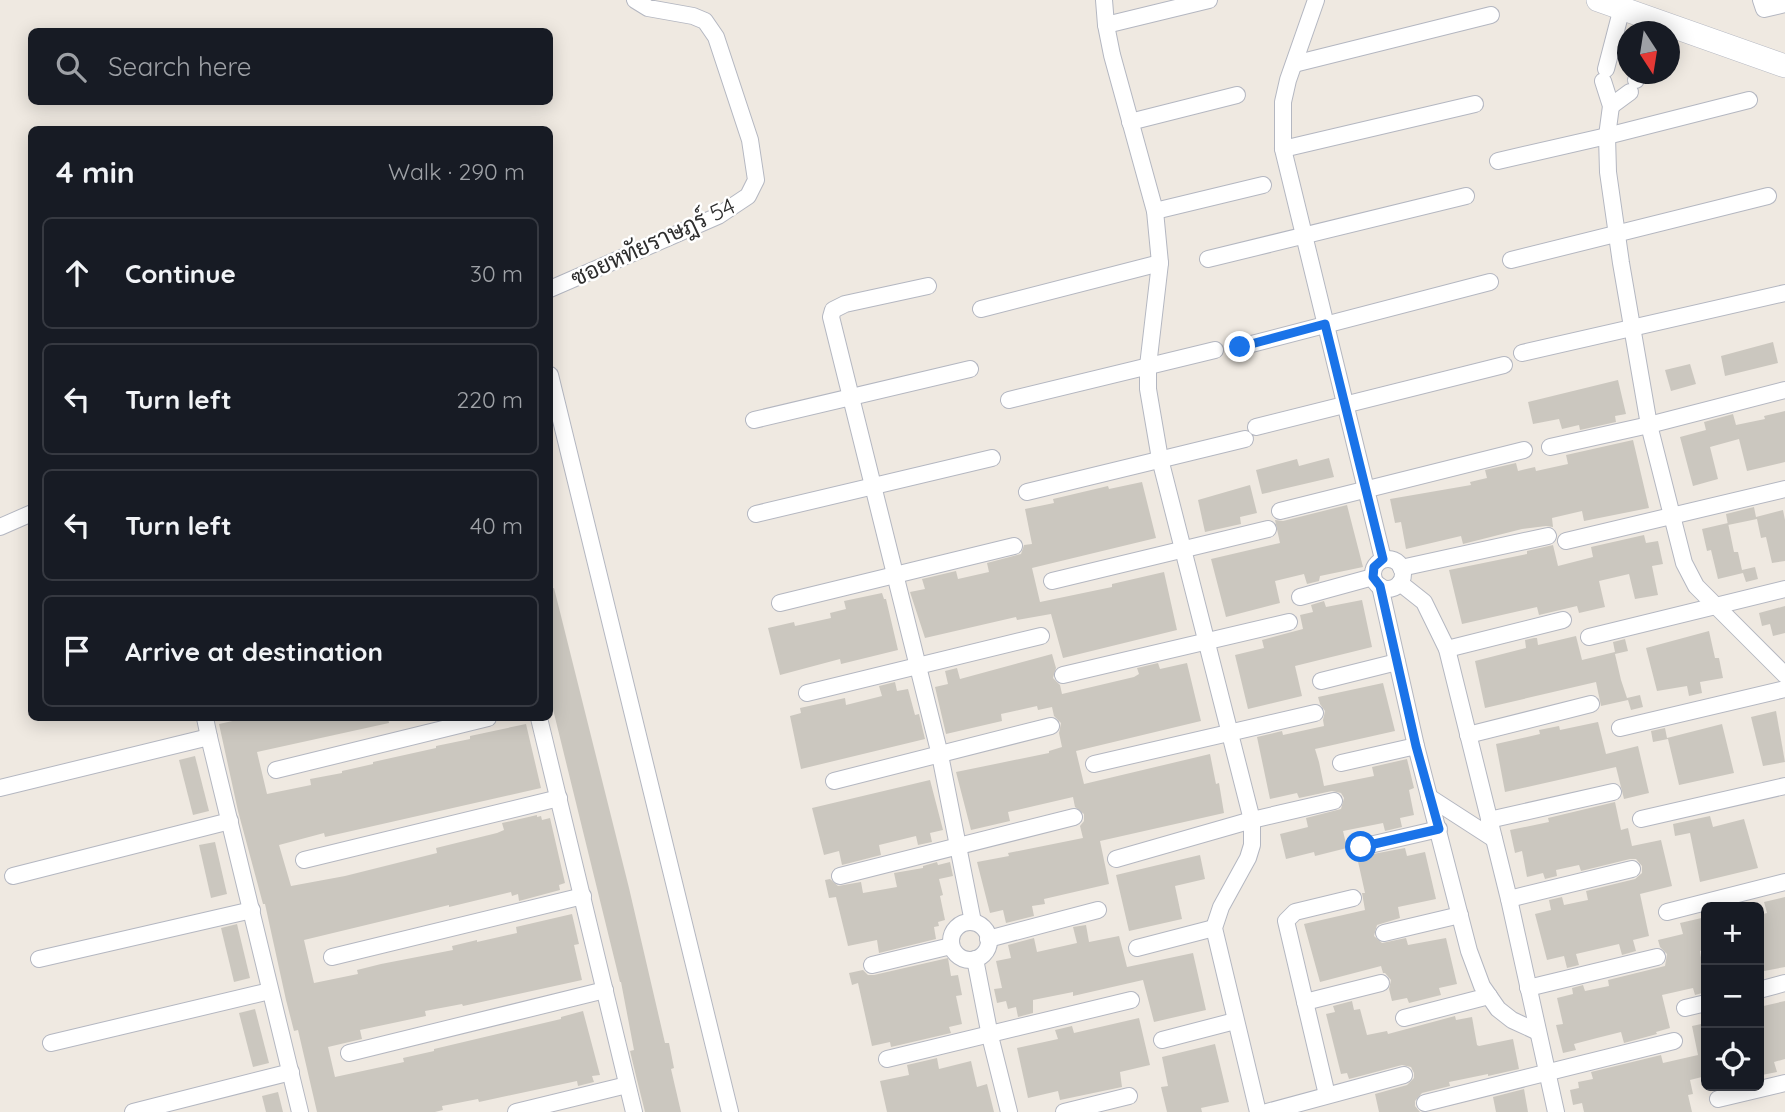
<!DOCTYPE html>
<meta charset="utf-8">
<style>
:root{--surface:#171b24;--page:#20242c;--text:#f1f3f6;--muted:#9ea1a6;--line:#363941}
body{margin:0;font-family:Quicksand,Sarabun,sans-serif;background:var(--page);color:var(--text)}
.controls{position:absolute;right:21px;bottom:21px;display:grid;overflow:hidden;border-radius:10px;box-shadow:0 4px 18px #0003}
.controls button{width:63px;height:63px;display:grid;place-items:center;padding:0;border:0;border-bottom:2px solid var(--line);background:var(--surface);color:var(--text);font:35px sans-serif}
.compass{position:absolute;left:1617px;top:21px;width:63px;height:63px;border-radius:50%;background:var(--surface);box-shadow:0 4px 18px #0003;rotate:168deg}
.stop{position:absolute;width:21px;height:21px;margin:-16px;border:5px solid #1a73e8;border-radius:50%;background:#fff}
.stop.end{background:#1a73e8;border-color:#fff;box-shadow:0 2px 7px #0008}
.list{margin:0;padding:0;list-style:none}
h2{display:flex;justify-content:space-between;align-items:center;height:91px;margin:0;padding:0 28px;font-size:30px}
h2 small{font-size:23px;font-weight:400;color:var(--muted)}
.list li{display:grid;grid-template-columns:46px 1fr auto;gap:21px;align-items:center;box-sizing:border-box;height:112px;margin:0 14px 14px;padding:0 14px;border:2px solid var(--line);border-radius:10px}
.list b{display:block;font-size:26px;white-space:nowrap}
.list em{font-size:23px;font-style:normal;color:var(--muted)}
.icon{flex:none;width:38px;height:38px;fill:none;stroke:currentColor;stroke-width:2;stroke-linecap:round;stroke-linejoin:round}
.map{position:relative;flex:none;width:1785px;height:1112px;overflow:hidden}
.search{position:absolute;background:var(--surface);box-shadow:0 4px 18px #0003;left:28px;top:28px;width:525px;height:77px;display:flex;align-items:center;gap:18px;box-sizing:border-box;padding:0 24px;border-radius:10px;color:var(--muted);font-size:26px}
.panel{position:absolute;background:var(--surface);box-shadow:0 4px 18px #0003;left:28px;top:126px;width:525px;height:595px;border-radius:10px}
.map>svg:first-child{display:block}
</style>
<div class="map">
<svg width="1785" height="1112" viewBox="0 0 1785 1112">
<rect width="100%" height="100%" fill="#efe9e1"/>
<g fill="#cbc7bf">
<path d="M1773,342l5,21 -53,13 -4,-20z"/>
<path d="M1690,364l6,20 -25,7 -6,-21z"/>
<path d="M1618,380l8,34 -11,2 1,6 -36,8 -1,-5 -17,4 -3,-10 -26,5 -5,-22z"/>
<path d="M1785,411v51l-38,9 -8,-32 -29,8 8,32 -25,7 -13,-49 26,-7 -2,-8 29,-8 3,11 29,-6 -1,-3z"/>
<path d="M1633,440l16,68 -65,13 -2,-10 -30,7 1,9 -7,-1 -24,3 -59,15 -2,-8 -55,13 -5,-27 -6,1 -5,-24 81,-14 -1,-3 17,-4 -2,-8 31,-7 2,8 17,-4 1,4 32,-7 -2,-9z"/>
<path d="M1329,458l5,19 -72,17 -6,-24 41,-11 2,7z"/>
<path d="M1142,482l14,56 -124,30 8,34 72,-15v-3l52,-12 13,58 -114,28 -12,-44 -34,6 -1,-3 -91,21 -15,-46 15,-3 -3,-10 34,-8 2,8 31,-7 -2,-9 34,-9 3,-9 8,-1 -7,-35 29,-6 -1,-4 55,-13 1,3z"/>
<path d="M1250,485l7,28 -17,4 1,7 -36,8 -7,-32z"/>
<path d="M1347,505l16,62 -43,9 -1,5 -12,3 -3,-10 -29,7 5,22 -54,14 -15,-58 69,-16 -5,-23 8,1z"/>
<path d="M1754,507l2,10 27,-7 2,10v41l-13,2 -6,-26 -5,1 -4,-19 -29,6 -2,-11z"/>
<path d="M1728,523l6,29h4l4,18 13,-3 3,12 -12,3 -3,-9 -25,6 -7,-29 -4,1 -5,-22z"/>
<path d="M1644,535l2,8 12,-2 5,23 -11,2 6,29 -23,4 -6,-25 -30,7 6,26 -26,6 -2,-7 -38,9 -2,-8 -75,17 -13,-54 78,-16v-3l26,-6 5,21 35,-9 -2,-10z"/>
<path d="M554,588l75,300 36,155h4l5,25 -3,1 10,43h-36l-9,-36 -6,-25 4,-1 -13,-68h-1l-70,-285v-108z"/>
<path d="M882,593l2,6h2l12,51 -57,14 -1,-5 -60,16 -12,-47 26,-6 1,4 36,-8 -1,-5 16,-4 -2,-8z"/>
<path d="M1362,600l10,47 -77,19 7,30 -54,13 -13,-54 29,-7 -2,-8 41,-11 -3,-14 13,-3 -2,-7 13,-4 2,6z"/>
<path d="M1785,606v27l-12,3 -3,-12 -8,2 -3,-13z"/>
<path d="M1709,631l6,27h4l4,20 -23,4 2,11 -13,3 -2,-10 -30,5 -11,-43z"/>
<path d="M1576,636l6,24 33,-8 -2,-10 12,-3 3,12 -13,3 6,26 6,18 13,-3 3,12 -12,3 -3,-10 -27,6 -5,-24 -111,26 -10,-47 51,-13 -1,-8 9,-2h3l1,7z"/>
<path d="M1052,654l4,14 -3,10 7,7 2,9 72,-17 5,-3 -2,-6 21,-5 2,6 27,-6 14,58 -125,30 8,33 126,-30 6,30 3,-1 5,30 -124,28 9,43 -65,15 1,5 -13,2 2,10 -28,7 -3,-13 -13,3 -13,-51 32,-6 -1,-3 75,-15 -3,-12 4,-5v-7l-9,-7 -2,-10 -65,15 2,9 -39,9 -15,-58 93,-19v-2l13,-4 -3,-14 2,-10 -7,-7 -2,-9 -14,3 -1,-4 -36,8 1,7 -56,13 -11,-47 13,-3 -3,-13 12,-3 3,11z"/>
<path d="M895,682l2,9 11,-2 7,26 4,-1 6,25 -124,30 -11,-53 11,-3 -1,-5 45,-10 1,7 36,-9 -3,-10z"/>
<path d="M1383,683l12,48 -80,18 4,13 5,24 50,-10 -2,-9 35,-8 7,29 -5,2 5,25 -14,3 2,9 -17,4 -2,-8 -40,8 4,17 -32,8 -1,-4 -28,7 -6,-25 28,-7 -2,-9 35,-9 3,-11 -3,-5 -9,-2 -33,7 -2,-5 -27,6 -13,-62 25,-6 1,4 41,-9 -1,-6 2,-9 -5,-7 -2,-7z"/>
<path d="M1776,711l9,51 -22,4 -12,-49z"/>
<path d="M246,718h142l1,5 -132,29 10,42 44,-9 -1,-6 32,-6v-2l31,-7v-2l63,-14v-2l34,-7v-3l56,-12 15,64 -216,49 -1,-4 -45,12 12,41 54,-10 92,-23 -1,-5 61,-15 7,-3 -2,-7 35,-8v2l4,-1 1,4 8,-2 15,65 -6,2 1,5 -41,11 -1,-7 -6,2 -1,-4 -62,15v-2l-145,35 10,43 44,-9 -1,-4 24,-6 72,-14 -1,-4 25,-6v2l40,-9 -1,-6 56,-13 7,30 -5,1 8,35 -119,26 -1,-2 -37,7 1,5 -66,14 2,9 -34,8 7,30 69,-15 -1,-4 31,-7v-2l127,-30v-2l22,-6 17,64 -8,1 2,6 -16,4 -1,-5 -98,21 -1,-3 -36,7 1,4 -8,2h-118l-19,-82 -4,1 -8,-31 -21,-96h-2l-25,-93 -19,-87z"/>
<path d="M1598,722l8,32 32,-8 11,47 -25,6 -8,-32 -111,25 -9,-48 44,-10 -1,-4 20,-4 1,4z"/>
<path d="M1722,724l12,49 -55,12 -11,-46 -15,3 -2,-11 14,-3 2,10z"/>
<path d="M195,756l14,55 -16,4 -14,-55z"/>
<path d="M930,780l13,50 -13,3 2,9 -14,3 -2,-9 -37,9 2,10 -39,10 -3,-14 -15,4 -12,-47z"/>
<path d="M1615,802l6,28 7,-2 4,18 29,-6 11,46 -32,8 9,42 -16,4 3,11 -14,4 -3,-11 -43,10 3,11 -12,3 -3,-12 -17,4 -12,-46 16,-4 -2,-10 13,-3 2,8 24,-5 -2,-9 49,-12 7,-6v-7l-6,-7h-6l-49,12 -2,-6 -23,5 1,6 -12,3 -2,-6 -16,4 -5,-26 -7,2 -5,-23 39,-8 -1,-4z"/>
<path d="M1710,816l3,11 31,-8 14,49 -58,14 -10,-49 -15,3 -2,-12z"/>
<path d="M215,842l12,52 -16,4 -12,-53z"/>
<path d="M1405,848l2,8 18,-4 11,47 -38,8 2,11 -23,7 -3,11 8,7 24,-5 2,7 38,-7 11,46 -18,4 2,7 -32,8 -2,-5 -15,3 -3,-12 2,-9 -6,-7h-2l-2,-7 -61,16 -16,-58 61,-14 -3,-17h3l-8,-36z"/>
<path d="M1200,855l5,24 -30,7 7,33 -53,12 -13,-56z"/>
<path d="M937,862l1,3 12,-3 3,14 -14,3 4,16 -3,1 5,24 -7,2 1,4 -5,1 2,12 -57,14 -2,-13 -29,6 -12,-49 -7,1 -4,-18 5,-1 8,7 23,-4 2,11 34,-6 -3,-14 29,-5v-2z"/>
<path d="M1785,897v70l-26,5v-57l8,-2 -3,-11z"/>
<path d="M1706,917v32l-6,2 6,41 -11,3 -2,-7 -31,7 8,33 -14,4 1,2 -33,9 -3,-11 -24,6 -23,6 2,6 -13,3 -7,-28 7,-1 -6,-26 16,-4 -1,-6 11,-3 2,6 24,-5 -1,-6 57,-14 2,-12 -7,-7 -2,-7 25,-6 -3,-11z"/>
<path d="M237,924l13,54 -16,4 -13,-54z"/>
<path d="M1086,925l3,17 30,-6 8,31 66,-14 13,57 -52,12 -11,-42 -70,16v-4l-40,8v13l-15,4 -2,-10 -8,2 -2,-8 -9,2 -3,-14 8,-1 -6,-27 15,-3 -3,-13 26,-7 3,14 40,-9 -4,-16z"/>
<path d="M948,958l3,18 7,-1 4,20 -6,1 6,28 -13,3 2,6 -60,14 -1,-5 -18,4 -14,-63 -6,2 -3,-12 14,-3 5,5h6z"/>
<path d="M1352,1001l2,9 6,-1 7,26 20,-4 1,3 67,-18 1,4 16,-3 5,28 2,1 34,-7 6,30 -31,7v-2l-39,8 1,4 -28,7 -7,8v5l5,6h-41l-4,-18 32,-9 7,-7v-5l-3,-6 -9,-2 -53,14 -2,-6 -6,1 -15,-60 9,-2 -2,-6z"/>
<path d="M1785,1001v58l-11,3 3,10 -15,3 -3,-13v-55z"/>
<path d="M255,1009l14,54 -16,4 -14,-54z"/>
<path d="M1139,1018l11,47 -30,7 2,15 -62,13 -2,-9 -30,7 -11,-50 41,-9 -3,-9 17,-4 2,7z"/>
<path d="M1706,1023v53l-16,4 3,14 -5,1 4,17h-108l-2,-9 -9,2 -3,-15 9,-2 -1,-6 15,-3 -2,-7 70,-17 2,8 35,-8 -6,-29z"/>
<path d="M1215,1044l14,58 -28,6 1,4h-35l-6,-25 7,-1 -6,-29z"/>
<path d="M937,1058l2,11 32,-8 6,26 10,-3 7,28h-107l-7,-31 29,-6 -2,-10z"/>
<path d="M1524,1089l4,23h-32l-3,-15z"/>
<path d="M278,1092l5,20h-17l-4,-16z"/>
</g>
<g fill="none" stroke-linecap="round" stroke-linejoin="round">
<defs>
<g id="street">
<path d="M1104,0l2,25 6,30 43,156 5,52 -12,103v23l12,70 92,361v25l-4,13 -27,49 -7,21 44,184"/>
<path d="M1316,0l-28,80 -5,22v47l100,410"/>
<path d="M1761,0l3,9 21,-5"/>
<path d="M1106,25l103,-25"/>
<path d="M1294,64l197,-49"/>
<path d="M1606,69l18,-69"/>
<path d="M1636,80l3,-6"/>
<path d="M1603,81l8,25 -4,30 1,36 13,91 28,162 35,138 12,23 89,89"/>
<path d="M1611,106l19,-14"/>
<path d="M1130,122l107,-27"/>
<path d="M1283,149l192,-45"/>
<path d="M1498,161l109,-25 142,-36"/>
<path d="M1155,211l108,-26"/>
<path d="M1208,259l258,-63"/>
<path d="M1511,260l257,-64"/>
<path d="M928,286l-83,18 -12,6 -2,7 109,438 33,167"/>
<path d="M550,289l168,-73 30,-20 8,-16 -6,-40 -34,-103 -11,-16 -12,-5 -45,-8 -13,-8"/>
<path d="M981,309l179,-46"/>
<path d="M1240,347l250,-65"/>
<path d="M1522,353l263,-60"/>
<path d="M550,375l180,737"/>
<path d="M1009,400l206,-50"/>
<path d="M754,420l216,-51"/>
<path d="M1256,427l248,-62"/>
<path d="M1550,447l99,-22 136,-35"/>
<path d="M1027,492l218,-53"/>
<path d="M1280,511l244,-61"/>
<path d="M756,514l236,-56"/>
<path d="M0,527l32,-14"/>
<path d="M1566,541l219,-52"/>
<circle cx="1388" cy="574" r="15"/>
<path d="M1401,568l147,-32"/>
<path d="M1052,581l216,-52"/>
<path d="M1400,583l24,19 23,47 62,250 47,213"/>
<path d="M1380,586l36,160 53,205 13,35 16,23 14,11 26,12"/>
<path d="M1300,597l73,-20"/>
<path d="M780,603l234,-57"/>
<path d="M1589,637l196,-48"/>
<path d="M1447,649l116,-29"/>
<path d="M1063,675l226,-53"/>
<path d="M1321,681l76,-19"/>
<path d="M807,693l234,-57"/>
<path d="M205,718l4,19"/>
<path d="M539,718l95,394"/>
<path d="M1620,728l165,-39"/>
<path d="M1468,735l123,-31"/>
<path d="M1341,763l75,-17"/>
<path d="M1094,764l221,-51"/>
<path d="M276,770l212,-52"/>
<path d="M834,781l217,-55"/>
<path d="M0,788l209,-51 91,375"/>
<path d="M1429,797l65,42"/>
<path d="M1641,819l144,-33"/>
<path d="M1489,820l124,-28"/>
<path d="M1361,847l78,-18"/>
<path d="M1116,859l136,-39 82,-19"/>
<path d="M304,860l255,-62"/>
<path d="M13,876l217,-55"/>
<path d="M840,876l234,-59"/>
<path d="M1509,899l123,-30"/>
<path d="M1667,912l118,-30"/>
<circle cx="970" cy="941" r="19"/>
<path d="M1384,933l76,-18"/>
<path d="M988,939l110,-29"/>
<path d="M1137,948l77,-20"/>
<path d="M332,957l251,-61"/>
<path d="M39,959l213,-49"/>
<path d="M975,959l15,77 19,76"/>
<path d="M872,965l79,-19"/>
<path d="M1528,988l129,-31"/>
<path d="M1759,990l26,-7"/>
<path d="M1305,1002l76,-19"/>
<path d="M1685,1008l21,-5"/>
<path d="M1404,1018l85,-22"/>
<path d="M1162,1040l73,-19"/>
<path d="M51,1043l219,-52"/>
<path d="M349,1053l256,-63"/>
<path d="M887,1059l244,-59"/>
<path d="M1327,1095l-41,-174 9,-9 58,-14"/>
<path d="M1718,1099l67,-16"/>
<path d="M1425,1103l249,-62"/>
<path d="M133,1112l158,-40"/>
<path d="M516,1112l111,-27"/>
<path d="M1064,1112l65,-16"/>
<path d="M1267,1112l137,-37"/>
</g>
<path id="secondary" d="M1598,0l187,66"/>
</defs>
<use href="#street" stroke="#b4b7c1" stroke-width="18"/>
<use href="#secondary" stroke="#b4b7c1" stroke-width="24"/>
<use href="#street" stroke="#fff" stroke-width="16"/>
<use href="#secondary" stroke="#fff" stroke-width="23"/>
</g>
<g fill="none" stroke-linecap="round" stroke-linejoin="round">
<path stroke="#1a73e8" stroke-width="9" d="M1240,347l85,-23 58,235 -9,8 -1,10 7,9 36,160 23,83 -78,18"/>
</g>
<g text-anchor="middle" stroke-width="5" stroke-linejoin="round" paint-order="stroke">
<g font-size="23" fill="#2e2e2e" stroke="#fff">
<text transform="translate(653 242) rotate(-25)" y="8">ซอยหทัยราษฎร์ 54</text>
</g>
</g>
</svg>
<div class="controls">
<button>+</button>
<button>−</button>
<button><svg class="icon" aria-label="locate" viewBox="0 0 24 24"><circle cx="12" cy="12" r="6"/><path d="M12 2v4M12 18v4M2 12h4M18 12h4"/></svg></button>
</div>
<svg class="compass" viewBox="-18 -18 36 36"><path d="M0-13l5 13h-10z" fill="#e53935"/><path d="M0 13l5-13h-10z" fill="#9ea1a6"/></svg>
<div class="stop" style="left:1361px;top:847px"></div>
<div class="stop end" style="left:1240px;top:347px"></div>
<div class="search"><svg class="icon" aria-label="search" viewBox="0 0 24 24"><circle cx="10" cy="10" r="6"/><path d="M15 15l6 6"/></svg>Search here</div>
<section class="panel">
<h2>4 min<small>Walk · 290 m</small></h2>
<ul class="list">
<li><svg class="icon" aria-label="ahead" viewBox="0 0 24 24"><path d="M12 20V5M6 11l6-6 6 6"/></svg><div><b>Continue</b></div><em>30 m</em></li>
<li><svg class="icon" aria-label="left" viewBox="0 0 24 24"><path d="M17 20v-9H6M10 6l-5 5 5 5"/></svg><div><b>Turn left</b></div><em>220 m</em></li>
<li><svg class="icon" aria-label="left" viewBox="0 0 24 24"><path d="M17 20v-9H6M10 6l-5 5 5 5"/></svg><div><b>Turn left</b></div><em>40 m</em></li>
<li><svg class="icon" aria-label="arrive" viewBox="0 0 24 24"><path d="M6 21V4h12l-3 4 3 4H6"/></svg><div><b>Arrive at destination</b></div></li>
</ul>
</section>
</div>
